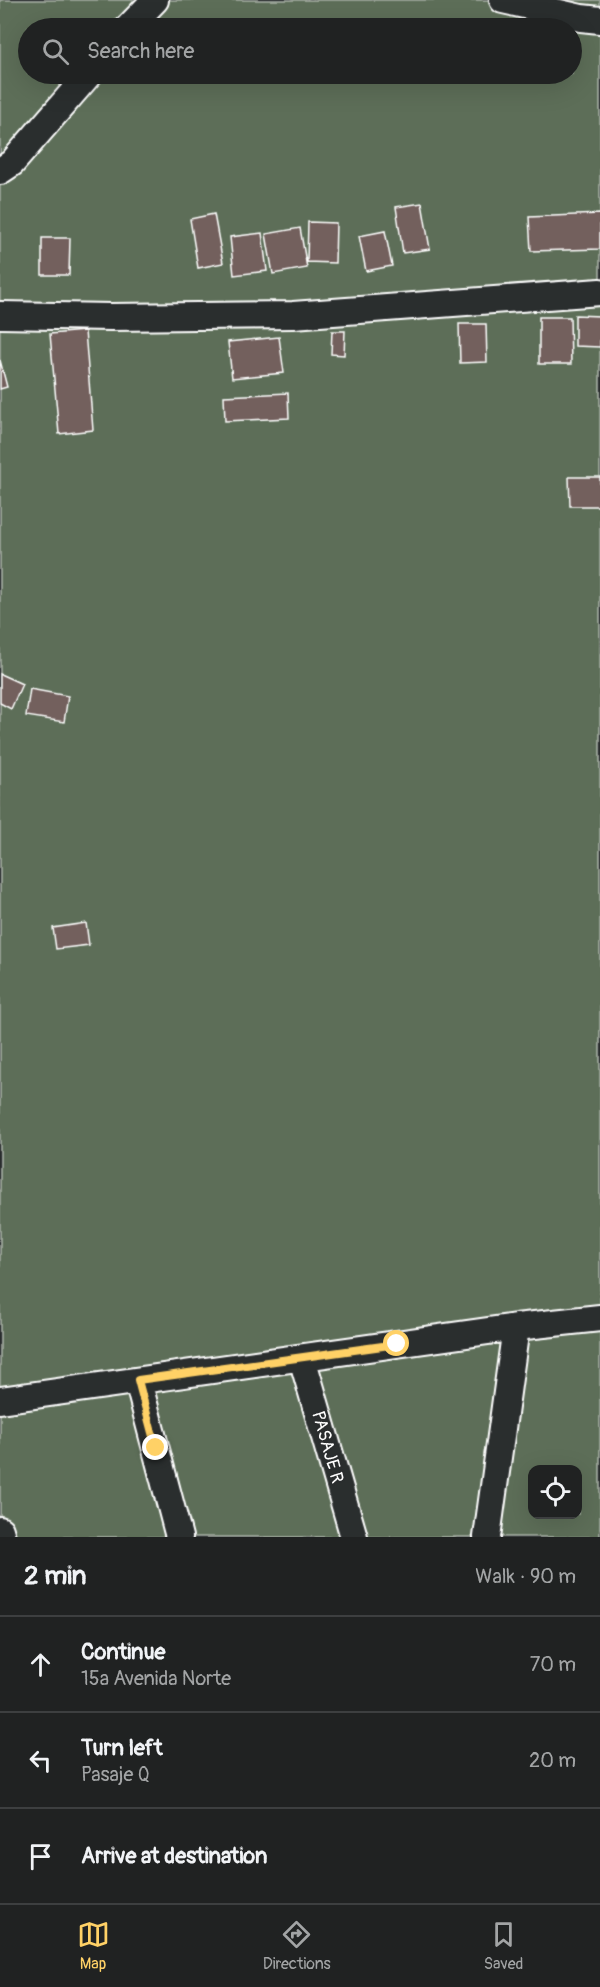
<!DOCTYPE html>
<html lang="en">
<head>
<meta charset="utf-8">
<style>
  :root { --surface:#202222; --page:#2d2f2f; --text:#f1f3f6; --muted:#a2a4a5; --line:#3d3f40; --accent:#ffd166 }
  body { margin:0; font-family:Pangolin,sans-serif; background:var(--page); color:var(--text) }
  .controls { position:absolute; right:18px; bottom:18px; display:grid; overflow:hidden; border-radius:12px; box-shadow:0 6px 24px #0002 }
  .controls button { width:54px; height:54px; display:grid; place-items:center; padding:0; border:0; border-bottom:2px solid var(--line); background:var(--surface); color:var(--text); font:30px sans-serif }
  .stop { position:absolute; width:18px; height:18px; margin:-14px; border:4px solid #ffd166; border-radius:50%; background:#fff }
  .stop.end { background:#ffd166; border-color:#fff; box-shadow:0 2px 6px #0008 }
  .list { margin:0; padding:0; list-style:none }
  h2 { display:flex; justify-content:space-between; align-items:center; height:78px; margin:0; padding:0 24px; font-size:26px }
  h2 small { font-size:20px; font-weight:400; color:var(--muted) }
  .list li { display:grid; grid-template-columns:39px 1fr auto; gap:18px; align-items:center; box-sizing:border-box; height:96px; padding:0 24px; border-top:2px solid var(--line) }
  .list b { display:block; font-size:22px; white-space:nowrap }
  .list p { margin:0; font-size:20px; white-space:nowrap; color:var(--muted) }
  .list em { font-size:20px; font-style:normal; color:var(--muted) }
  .icon { flex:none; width:33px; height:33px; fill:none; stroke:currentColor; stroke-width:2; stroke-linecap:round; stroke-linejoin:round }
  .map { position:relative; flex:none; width:600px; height:1537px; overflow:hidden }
  .search { position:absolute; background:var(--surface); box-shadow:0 6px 24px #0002; left:18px; right:18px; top:18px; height:66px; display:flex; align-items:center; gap:15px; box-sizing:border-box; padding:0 21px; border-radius:33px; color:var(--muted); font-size:22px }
  .sheet { height:366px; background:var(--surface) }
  nav { display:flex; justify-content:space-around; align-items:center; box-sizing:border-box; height:84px; border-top:2px solid var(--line); background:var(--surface); font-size:16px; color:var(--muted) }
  nav a { display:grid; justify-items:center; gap:3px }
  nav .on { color:var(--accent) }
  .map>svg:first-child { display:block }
</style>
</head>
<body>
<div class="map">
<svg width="600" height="1537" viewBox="0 0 600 1537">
  <rect width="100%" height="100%" fill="#2a2d2e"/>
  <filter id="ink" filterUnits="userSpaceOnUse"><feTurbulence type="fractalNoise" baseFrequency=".0167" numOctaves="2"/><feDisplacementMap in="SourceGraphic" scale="12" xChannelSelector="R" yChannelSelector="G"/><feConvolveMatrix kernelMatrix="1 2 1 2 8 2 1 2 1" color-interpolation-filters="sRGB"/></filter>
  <g filter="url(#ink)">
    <path fill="#5d6e58" stroke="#aeb6ac" stroke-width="1.5" fill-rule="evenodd" d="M0,0H600V1537H0ZM28,28H572V74H28ZM532,1470H578V1514H532Z"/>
    <path fill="#73615d" stroke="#fff" stroke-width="1.5" d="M422,203L430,249L403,253L396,207Z
      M214,214L223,263L198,268L190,219Z
      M600,214V249L531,251L529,217Z
      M308,222L336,223L335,263L307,262Z
      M300,228L307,268L273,274L266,234Z
      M385,231L392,266L366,271L359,236Z
      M262,233L267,271L234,275L230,237Z
      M42,238H70L69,275H42Z
      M575,315L600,316V347L575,346Z
      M539,317H570L571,364H539Z
      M459,324H486L487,362L460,363Z
      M85,331L93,430L59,434L50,334Z
      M332,331H345L344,355L331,354Z
      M279,337L284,373L232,378L228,342Z
      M0,360L7,387L0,389Z
      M288,393L289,418L225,421L224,396Z
      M569,477H600V506H570Z
      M0,674L22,684L11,709L0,703Z
      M30,689L68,696L64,722L26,716Z
      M86,923L89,945L56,949L53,928Z"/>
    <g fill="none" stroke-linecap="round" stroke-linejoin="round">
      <defs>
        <path id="street" d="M503,0L581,18L600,20
          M128,28L155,0
          M0,171L12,163L89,74
          M0,315L111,317L293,315L600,292
          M302,1358L354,1537
          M138,1381L179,1537
          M0,1400L516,1327L600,1318
          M0,1530L2,1537
          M487,1537L516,1327"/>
      </defs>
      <use href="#street" stroke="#fff" stroke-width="30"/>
      <use href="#street" stroke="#2a2d2e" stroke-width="26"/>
    </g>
  </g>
  <g fill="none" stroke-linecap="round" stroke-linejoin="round" filter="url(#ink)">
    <path stroke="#ffd166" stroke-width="8" d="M156,1448L138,1380L397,1344"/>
  </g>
  <g text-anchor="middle" stroke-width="4.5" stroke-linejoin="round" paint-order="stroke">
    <g font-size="18" fill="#fff" stroke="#2a2d2e">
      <text transform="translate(328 1447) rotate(74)" y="6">PASAJE R</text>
    </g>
  </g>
</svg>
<div class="controls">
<button><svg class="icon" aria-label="locate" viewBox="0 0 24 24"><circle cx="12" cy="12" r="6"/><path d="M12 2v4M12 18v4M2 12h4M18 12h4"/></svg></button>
</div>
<div class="stop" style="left:397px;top:1344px"></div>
<div class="stop end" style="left:156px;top:1448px"></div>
<div class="search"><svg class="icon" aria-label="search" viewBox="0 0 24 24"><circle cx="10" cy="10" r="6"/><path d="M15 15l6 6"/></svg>Search here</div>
</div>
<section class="sheet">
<h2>2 min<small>Walk · 90 m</small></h2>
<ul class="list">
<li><svg class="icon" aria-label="ahead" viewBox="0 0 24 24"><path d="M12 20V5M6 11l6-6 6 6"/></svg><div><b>Continue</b><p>15a Avenida Norte</p></div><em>70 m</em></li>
<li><svg class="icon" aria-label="left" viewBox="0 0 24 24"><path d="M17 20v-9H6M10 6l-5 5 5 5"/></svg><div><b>Turn left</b><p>Pasaje Q</p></div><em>20 m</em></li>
<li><svg class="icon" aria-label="arrive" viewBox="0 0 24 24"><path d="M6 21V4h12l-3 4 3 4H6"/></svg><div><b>Arrive at destination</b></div></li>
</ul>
</section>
<nav>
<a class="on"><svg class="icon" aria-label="map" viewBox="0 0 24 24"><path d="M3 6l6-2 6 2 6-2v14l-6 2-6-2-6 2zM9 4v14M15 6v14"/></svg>Map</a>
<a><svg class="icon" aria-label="directions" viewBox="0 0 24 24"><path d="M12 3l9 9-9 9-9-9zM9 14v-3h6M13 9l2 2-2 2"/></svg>Directions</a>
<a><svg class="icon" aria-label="saved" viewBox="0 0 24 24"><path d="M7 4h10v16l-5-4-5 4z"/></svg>Saved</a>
</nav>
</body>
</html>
